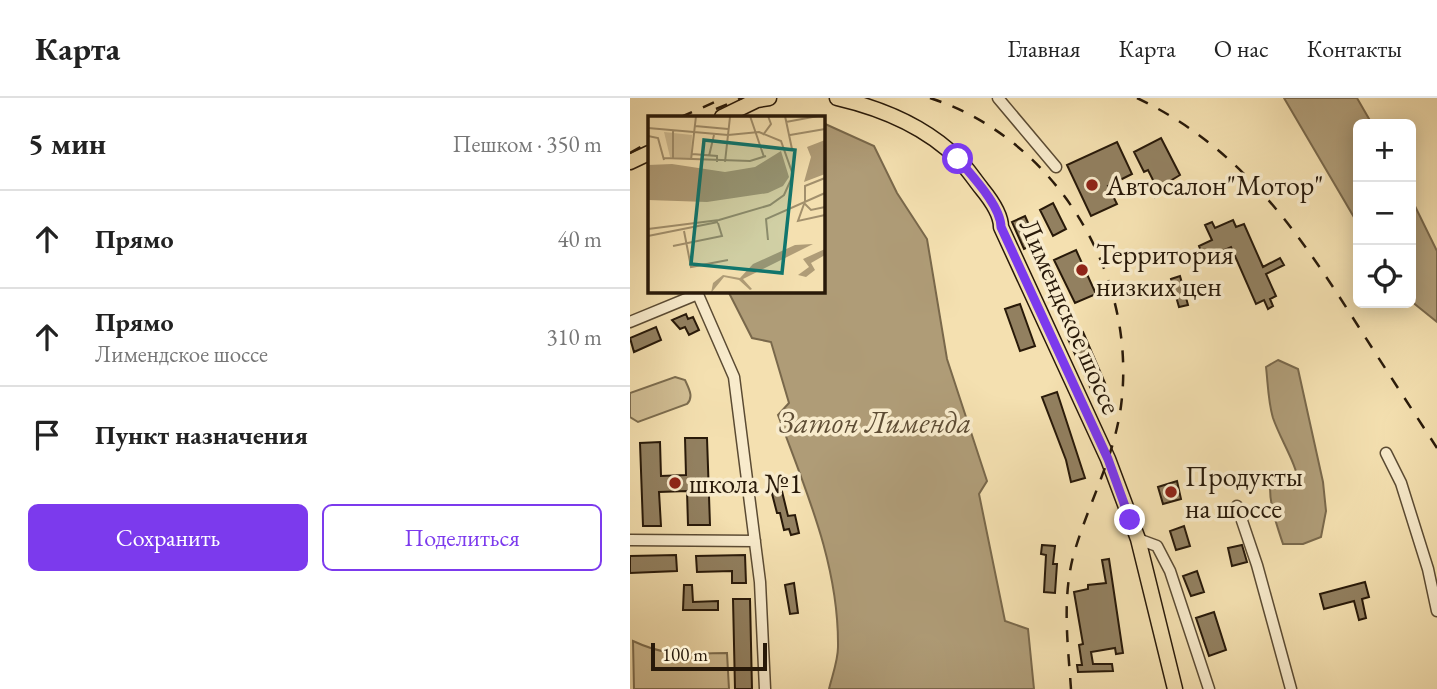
<!DOCTYPE html>
<html lang="ru">
<head>
<meta charset="utf-8">
<style>
  :root { --surface:#fff; --page:#f6f6f6; --text:#222; --muted:#767676; --line:#e0e0e0; --accent:#7c3aed }
  body { margin:0; font-family:"EB Garamond",serif; background:var(--page); color:var(--text) }
  .controls { position:absolute; right:21px; top:21px; display:grid; overflow:hidden; border-radius:10px; box-shadow:0 4px 18px #0003 }
  .controls button { width:63px; height:63px; display:grid; place-items:center; padding:0; border:0; border-bottom:2px solid var(--line); background:var(--surface); color:var(--text); font:35px sans-serif }
  .scale { position:absolute; left:21px; bottom:18px; width:116px; box-sizing:border-box; padding-left:7px; border:4px solid #281909; border-top:0; font-size:19px; line-height:24px; white-space:nowrap; color:#281909; -webkit-text-stroke:5px #f8ebcc; paint-order:stroke }
  .stop { position:absolute; width:21px; height:21px; margin:-16px; border:5px solid #7c3aed; border-radius:50%; background:#fff }
  .stop.end { background:#7c3aed; border-color:#fff; box-shadow:0 2px 7px #0008 }
  .list { margin:0; padding:0; list-style:none }
  h2 { display:flex; justify-content:space-between; align-items:center; height:91px; margin:0; padding:0 28px; font-size:30px }
  h2 small { font-size:23px; font-weight:400; color:var(--muted) }
  .list li { display:grid; grid-template-columns:46px 1fr auto; gap:21px; align-items:center; box-sizing:border-box; height:98px; padding:0 28px; border-top:2px solid var(--line) }
  .list b { display:block; font-size:26px; white-space:nowrap }
  .list p { margin:0; font-size:23px; white-space:nowrap; color:var(--muted) }
  .list em { font-size:23px; font-style:normal; color:var(--muted) }
  .actions { display:flex; gap:14px; padding:21px 28px }
  .actions a { flex:1; padding:16px 0; border:2px solid var(--accent); border-radius:10px; text-align:center; font-size:24px; color:var(--accent) }
  .actions .main { background:var(--accent); color:#fff }
  .icon { flex:none; width:38px; height:38px; fill:none; stroke:currentColor; stroke-width:2; stroke-linecap:round; stroke-linejoin:round }
  .map { position:relative; flex:none; width:807px; height:591px; overflow:hidden }
  header { display:flex; align-items:center; gap:42px; box-sizing:border-box; height:98px; padding:0 35px; background:var(--surface); border-bottom:2px solid var(--line) }
  header strong { font-size:33px }
  nav { display:flex; gap:38px; margin-inline-start:auto; font-size:24px }
  main { display:flex }
  aside { flex:1; background:var(--surface) }
  .map>svg:first-child { display:block }
</style>
</head>
<body>
<header>
<strong>Карта</strong>
<nav><a>Главная</a><a>Карта</a><a>О нас</a><a>Контакты</a></nav>
</header>
<main>
<aside>
<h2>5 мин<small>Пешком · 350 m</small></h2>
<ul class="list">
<li><svg class="icon" aria-label="ahead" viewBox="0 0 24 24"><path d="M12 20V5M6 11l6-6 6 6"/></svg><div><b>Прямо</b></div><em>40 m</em></li>
<li><svg class="icon" aria-label="ahead" viewBox="0 0 24 24"><path d="M12 20V5M6 11l6-6 6 6"/></svg><div><b>Прямо</b><p>Лимендское шоссе</p></div><em>310 m</em></li>
<li><svg class="icon" aria-label="arrive" viewBox="0 0 24 24"><path d="M6 21V4h12l-3 4 3 4H6"/></svg><div><b>Пункт назначения</b></div></li>
</ul>
<div class="actions"><a class="main">Сохранить</a><a>Поделиться</a></div>
</aside>
<div class="map">
<svg width="807" height="591" viewBox="0 0 807 591">
  <rect width="100%" height="100%" fill="#f4e0b0"/>
  <filter id="stains"><feTurbulence type="fractalNoise" baseFrequency=".00286" numOctaves="4"/><feColorMatrix values="0 0 0 0 .2 0 0 0 0 .09 0 0 0 0 .02 0 0 0 .5 -.17"/></filter>
  <radialGradient id="worn" r=".72"><stop offset=".6" stop-color="#630" stop-opacity="0"/><stop offset="1" stop-color="#630" stop-opacity=".3"/></radialGradient>
  <path fill="#d1be94" stroke="#7c6c4e" stroke-width="2" d="M45,279L55,282C59,291 64,299 57,306L8,324L0,319V295Z
    M3,543C39,560 59,555 97,555L99,591H4Z"/>
  <path fill="#af9c77" stroke="#79684b" stroke-width="2" d="M654,0H727L742,26H728V126Z
    M193,25L244,48L267,95L297,141L317,261L357,383L349,396L375,523L398,531L404,591H199C202,578 208,563 208,549C209,467 176,393 148,317L159,305L141,244L122,240L98,193L192,192Z
    M781,100L807,153V224L781,203Z
    M648,262L668,271L693,384L696,413L691,439L673,446H653C645,422 637,401 641,375L648,377L664,391L670,389C666,364 651,343 643,320C638,303 638,286 636,269Z"/>
  <path fill="#928060" stroke="#281909" stroke-width="2" d="M531,40L550,77L532,88L534,94L525,99L521,91L526,88L518,72L514,74L504,54Z
    M487,44L502,76L478,88L487,106L461,118L437,67Z
    M423,105L436,131L423,138L410,112Z
    M395,118L407,145L394,151L382,124Z
    M603,122L606,129L614,126L633,169L650,160L654,167L636,176L646,198L640,201L643,208L638,211L634,202L626,206L601,149L574,161L569,148L582,142L575,127L582,124L585,130Z
    M446,152L466,196L445,205L424,162Z
    M550,178L558,207L549,209L541,181Z
    M390,206L405,248L390,253L375,211Z
    M56,216L58,221L63,219L69,232L59,237L55,229L50,231L42,222Z
    M26,229L31,242L4,254L0,240Z
    M453,234L475,285L461,291L438,241Z
    M427,294L455,380L441,384L436,362L412,299Z
    M55,340H77L80,427H58L57,393L29,394L31,428H13L10,345L30,344L31,378L56,377Z
    M149,381L158,418L165,417L169,435L161,437L159,431L154,432L150,415H147L139,384Z
    M547,383L551,401L533,406L528,389Z
    M554,428L560,448L546,452L540,433Z
    M412,447L425,448L423,466H427L425,495L414,494L416,457L411,456Z
    M612,447L617,464L602,468L598,450Z
    M46,457L47,473L0,475V458Z
    M115,457L116,485H102V473L67,474L66,458Z
    M479,461L493,555L486,556L485,550L461,554L463,566H482L483,573L448,574L447,567H452L449,547L453,546L444,494L458,491V487L476,485L472,462Z
    M567,473L574,494L561,498L553,478Z
    M735,484L739,499L732,501L736,520L729,522L724,503L694,511L690,496Z
    M164,485L168,515L160,516L155,487Z
    M54,487H62L63,504L88,503V512H53Z
    M103,501H120L122,591H105Z
    M584,514L596,552L579,558L566,520Z"/>
  <g fill="none" stroke-linecap="round" stroke-linejoin="round">
    <defs>
      <path id="minor" d="M368,0L426,69
        M66,192L104,279L130,484L135,591
        M0,224L68,196
        M756,355L771,385L798,471L807,513
        M607,408L627,467L661,591
        M508,441L527,448L540,473L579,591
        M0,442L125,443"/>
      <path id="major" d="M207,0C250,10 296,29 328,61C337,70 344,81 352,91C361,102 371,116 371,129L478,361L508,441L545,591
        M92,19L127,2L139,0
        M0,64L19,55"/>
    </defs>
    <use href="#minor" stroke="#5b4b33" stroke-width="13"/>
    <use href="#major" stroke="#281909" stroke-width="17"/>
    <use href="#minor" stroke="#f8ebcc" stroke-width="10"/>
    <use href="#major" stroke="#f4e0b0" stroke-width="14"/>
    <path stroke="#281909" stroke-width="2.5" stroke-dasharray="12 12" stroke-linecap="butt" d="M300,0C427,41 508,178 491,308C484,361 457,408 443,459C432,503 438,547 441,591
      M507,0C608,48 665,129 723,220C751,264 779,307 807,350
      M86,11L112,0
      M51,19L94,0
      M0,55L19,44"/>
  </g>
  <g fill="none" stroke-linecap="round" stroke-linejoin="round">
    <path stroke="#7c3aed" stroke-width="9" d="M328,61C342,78 371,108 371,129L478,361L500,422"/>
  </g>
  <g fill="#8f2418" stroke="#f8ebcc" stroke-width="2.5">
    <circle cx="462" cy="87" r="7"/>
    <circle cx="452" cy="172" r="7"/>
    <circle cx="45" cy="385" r="7"/>
    <circle cx="541" cy="394" r="7"/>
  </g>
  <g text-anchor="middle" stroke-width="7" stroke-linejoin="round" paint-order="stroke">
    <g font-size="28" fill="#281909" stroke="#f8ebcc" text-anchor="start">
      <text x="476" y="97">Автосалон"Мотор"</text>
      <text x="466" y="166">Территория<tspan x="466" dy="32">низких цен</tspan></text>
      <text x="555" y="388">Продукты<tspan x="555" dy="32">на шоссе</tspan></text>
      <text x="59" y="395">школа №1</text>
    </g>
    <g font-size="28" fill="#281909" stroke="#f8ebcc">
      <text transform="translate(441 218) rotate(66)" y="10">Лимендское шоссе</text>
    </g>
    <g font-size="30" font-style="italic" fill="#5e4d35" stroke="#f8ebcc">
      <text x="245" y="335">Затон Лименда</text>
    </g>
  </g>
  <g transform="translate(18 18)">
    <rect width="177" height="177" fill="#f4e0b0"/>
    <path d="M16,16L44,19L43,43L22,41Z" fill="#d1be94"/>
    <path d="M177,24V58L156,66L163,41L159,31ZM133,35L141,61L135,70L120,77L59,86L0,84V49L24,48L77,56L107,51ZM165,128L95,163L104,173L102,174L91,164L76,161L63,177L65,167L75,159L92,162L105,148L147,129ZM177,133V139L163,147L167,154L158,161L150,159L161,151L155,143Z" fill="#af9c77"/>
    <path fill="none" stroke="#a2906d" stroke-width="2" d="M43,0H104M102,0L116,41M137,0L144,33M138,6L170,0M47,10L80,13M0,12L80,19L111,16L133,25L145,59L136,79L122,89L71,104L0,113M115,19L123,8L120,0M142,19L177,13M0,20L10,22L16,44M44,38L69,40V46M61,40L66,19M16,42L102,45L118,40M25,42V15M43,44L48,0M77,46L82,1M157,85V70L177,62M156,87L163,94L177,91M156,88L150,105L177,99M36,115L43,151L80,144M0,120L70,106M120,124L118,103L177,77M25,130L74,120L70,107"/>
    <path fill="#0f766e" fill-opacity="0.15" stroke="#0f766e" stroke-width="3.5" d="M56,24L147,34L134,157L43,148Z"/>
    <rect width="177" height="177" fill="none" stroke="#281909" stroke-width="3.5"/>
  </g>
  <rect width="100%" height="100%" filter="url(#stains)"/>
  <rect width="100%" height="100%" fill="url(#worn)"/>
</svg>
<div class="controls">
<button>+</button>
<button>−</button>
<button><svg class="icon" aria-label="locate" viewBox="0 0 24 24"><circle cx="12" cy="12" r="6"/><path d="M12 2v4M12 18v4M2 12h4M18 12h4"/></svg></button>
</div>
<div class="scale">100 m</div>
<div class="stop" style="left:328px;top:61px"></div>
<div class="stop end" style="left:500px;top:422px"></div>
</div>
</main>
</body>
</html>
